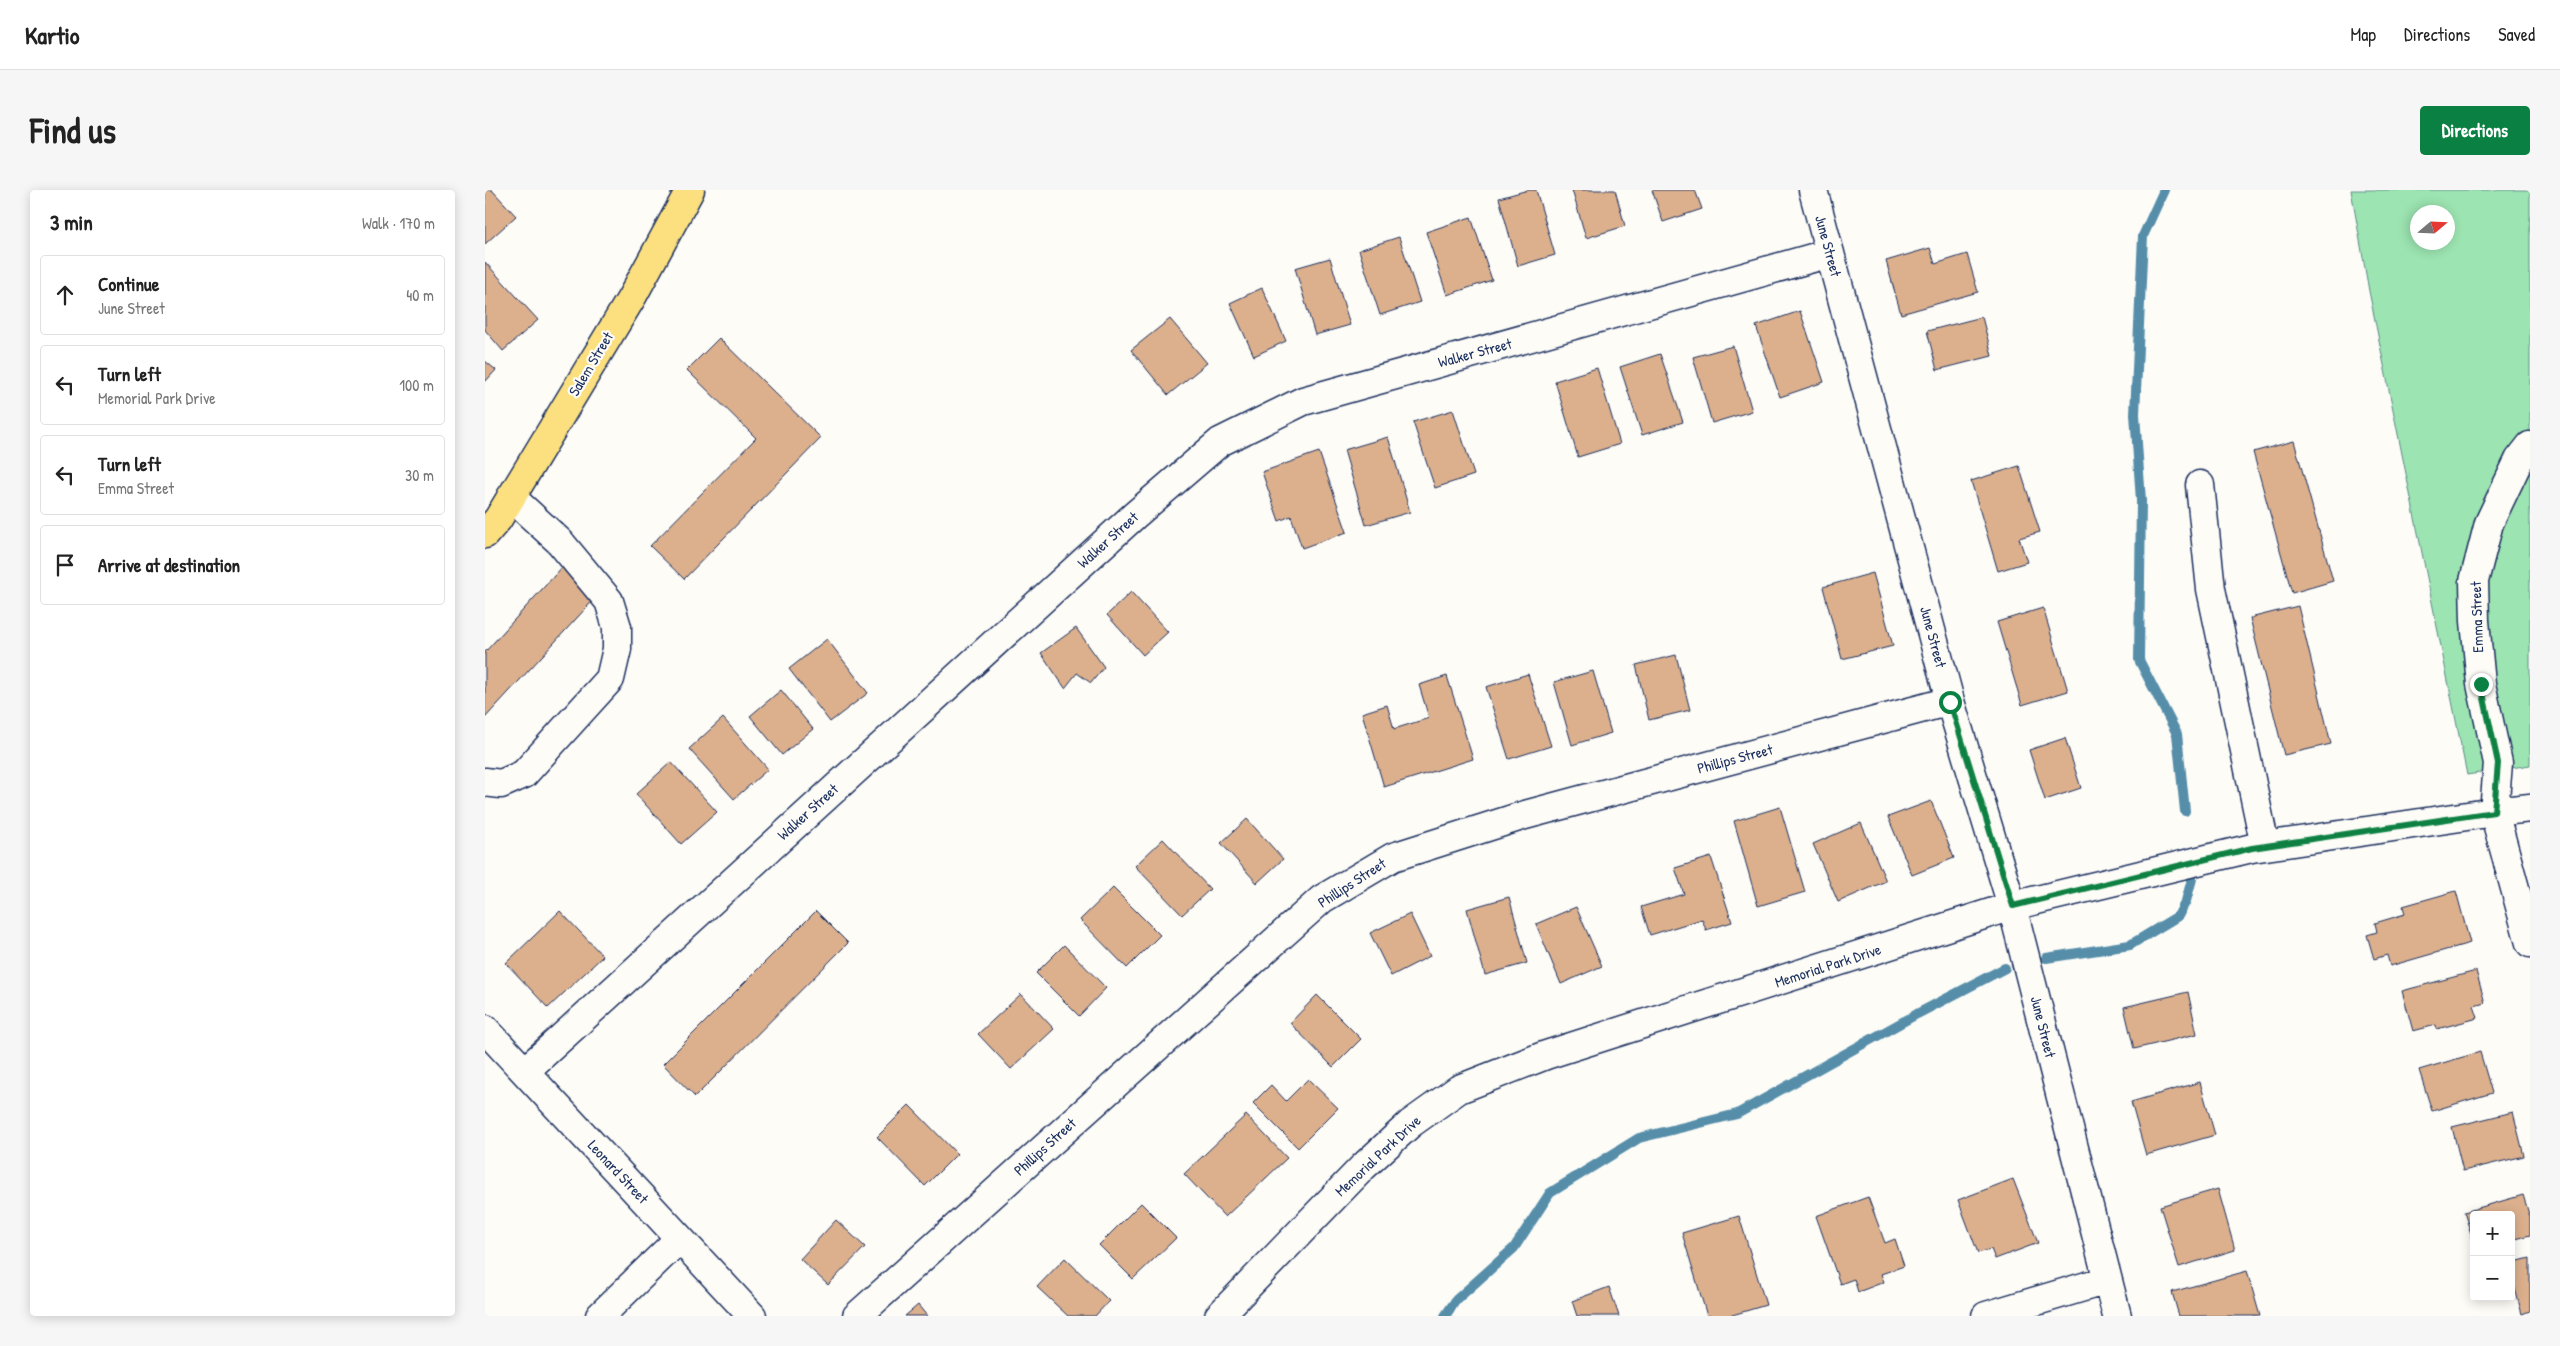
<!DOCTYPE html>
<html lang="en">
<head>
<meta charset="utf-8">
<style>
  :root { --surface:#fff; --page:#f6f6f6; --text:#222; --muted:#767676; --line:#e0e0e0; --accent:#0b8043 }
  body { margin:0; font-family:"Patrick Hand",sans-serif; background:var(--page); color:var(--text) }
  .controls { position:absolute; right:15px; bottom:15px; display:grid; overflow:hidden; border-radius:5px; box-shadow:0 2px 12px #0003 }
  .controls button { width:45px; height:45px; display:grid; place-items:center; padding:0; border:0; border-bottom:1px solid var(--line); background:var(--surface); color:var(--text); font:25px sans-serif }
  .compass { position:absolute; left:1925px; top:15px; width:45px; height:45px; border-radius:50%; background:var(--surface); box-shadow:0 2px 12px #0003; rotate:71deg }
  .stop { position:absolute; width:15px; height:15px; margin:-11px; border:4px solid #0b8043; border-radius:50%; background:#fff }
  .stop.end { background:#0b8043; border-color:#fff; box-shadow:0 1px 5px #0008 }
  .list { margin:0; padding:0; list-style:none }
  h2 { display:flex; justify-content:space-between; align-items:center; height:65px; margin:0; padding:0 20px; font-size:21px }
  h2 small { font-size:16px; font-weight:400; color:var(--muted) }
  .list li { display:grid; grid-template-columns:32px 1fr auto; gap:15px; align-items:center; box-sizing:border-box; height:80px; margin:0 10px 10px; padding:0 10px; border:1px solid var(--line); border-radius:5px }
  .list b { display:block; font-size:19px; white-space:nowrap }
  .list p { margin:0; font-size:16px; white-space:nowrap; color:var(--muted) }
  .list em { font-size:16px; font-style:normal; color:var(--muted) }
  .icon { flex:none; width:28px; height:28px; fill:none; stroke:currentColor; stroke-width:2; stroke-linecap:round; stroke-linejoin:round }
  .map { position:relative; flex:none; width:2045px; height:1126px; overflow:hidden; border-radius:5px }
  header { display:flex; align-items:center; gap:30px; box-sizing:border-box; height:70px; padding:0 25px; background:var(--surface); border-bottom:1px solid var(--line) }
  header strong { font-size:24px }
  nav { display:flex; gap:28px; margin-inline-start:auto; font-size:18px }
  .intro { display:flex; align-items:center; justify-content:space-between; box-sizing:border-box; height:120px; padding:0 30px }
  h1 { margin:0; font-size:35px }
  .button { padding:12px 22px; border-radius:5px; background:var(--accent); color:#fff; font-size:18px; font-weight:700 }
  main { display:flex; gap:30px; padding:0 30px }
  aside { flex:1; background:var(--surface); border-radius:5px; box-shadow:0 2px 12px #0003 }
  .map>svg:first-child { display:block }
</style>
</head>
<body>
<header>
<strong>Kartio</strong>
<nav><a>Map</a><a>Directions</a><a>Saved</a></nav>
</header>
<div class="intro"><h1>Find us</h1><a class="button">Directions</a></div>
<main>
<aside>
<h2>3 min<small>Walk · 170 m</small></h2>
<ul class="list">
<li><svg class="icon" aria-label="ahead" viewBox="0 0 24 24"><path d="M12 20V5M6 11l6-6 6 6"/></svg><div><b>Continue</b><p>June Street</p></div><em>40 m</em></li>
<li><svg class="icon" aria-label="left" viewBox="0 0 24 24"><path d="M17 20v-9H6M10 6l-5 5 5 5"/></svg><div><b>Turn left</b><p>Memorial Park Drive</p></div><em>100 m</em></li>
<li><svg class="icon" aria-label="left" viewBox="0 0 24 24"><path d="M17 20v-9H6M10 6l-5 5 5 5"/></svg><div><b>Turn left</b><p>Emma Street</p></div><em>30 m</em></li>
<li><svg class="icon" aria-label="arrive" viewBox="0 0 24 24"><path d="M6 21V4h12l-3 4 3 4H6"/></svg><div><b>Arrive at destination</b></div></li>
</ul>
</aside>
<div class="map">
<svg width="2045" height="1126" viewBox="0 0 2045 1126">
  <rect width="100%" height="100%" fill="#fdfcf7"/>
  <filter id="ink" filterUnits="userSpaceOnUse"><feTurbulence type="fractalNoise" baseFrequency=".02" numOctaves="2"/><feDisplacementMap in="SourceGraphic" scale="10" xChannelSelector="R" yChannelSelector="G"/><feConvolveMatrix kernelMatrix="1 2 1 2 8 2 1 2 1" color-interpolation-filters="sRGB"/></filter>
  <g filter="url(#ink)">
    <path fill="#9ce4b1" stroke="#5c8a88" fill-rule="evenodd" d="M1866,0H2045V575L1982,585L1884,101ZM1932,22H1962V52H1932Z"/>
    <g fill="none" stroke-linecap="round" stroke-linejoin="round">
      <path stroke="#568eaa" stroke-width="10" d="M1679,0L1658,46L1650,224L1656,311L1654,470L1692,544L1700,621
        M1561,768L1645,755L1693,726L1701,711L1707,689
        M960,1126L971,1110L1029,1058L1065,1003L1154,948L1252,924L1432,824L1520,778"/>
    </g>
    <path fill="#dcb08d" stroke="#1b2f5e" d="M0,0H7L31,26L0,54Z
      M1043,0H1051L1070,65L1033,76L1014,8Z
      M1087,0H1130L1140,36L1101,48Z
      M1167,0H1210L1217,19L1178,32Z
      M986,27L1007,90L962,105L941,42Z
      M914,47L935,112L895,125L874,60Z
      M1445,58L1450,74L1482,64L1493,102L1416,124L1401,71Z
      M845,68L865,135L830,145L810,78Z
      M0,72L53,130L18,161L0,140Z
      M777,98L801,151L769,166L745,113Z
      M1315,121L1339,192L1295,207L1271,136Z
      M1497,127L1507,166L1452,180L1442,141Z
      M685,129L722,173L683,205L646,160Z
      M234,148L336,248L199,389L165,356L271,248L202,180Z
      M1248,156L1267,221L1227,233L1208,167Z
      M1175,164L1198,232L1157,245L1135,177Z
      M0,171L11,180L0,192Z
      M1112,178L1135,254L1093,267L1070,191Z
      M968,220L989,285L950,298L928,232Z
      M903,247L925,322L881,335L859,260Z
      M1809,251L1848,391L1807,403L1768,262Z
      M834,262L862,342L817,358L806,326L794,331L777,282Z
      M1534,276L1555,342L1534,348L1542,372L1513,381L1486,291Z
      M79,375L113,405L0,528V462Z
      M1388,383L1408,456L1357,469L1338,397Z
      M646,402L683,442L658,465L622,425Z
      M1813,416L1846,554L1799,565L1765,428Z
      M1558,418L1583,501L1537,515L1512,432Z
      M591,438L619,477L606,493L592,483L580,498L556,463Z
      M342,449L383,503L345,532L304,479Z
      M1191,465L1205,520L1164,530L1151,475Z
      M1108,481L1126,543L1087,555L1069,492Z
      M1043,484L1066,556L1024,569L1001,497Z
      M962,486L988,569L899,597L877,523L902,515L909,539L944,528L934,495Z
      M296,500L328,539L297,565L265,526Z
      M238,528L283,579L249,609L204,559Z
      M1580,548L1596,598L1560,610L1544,560Z
      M186,572L232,622L196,654L151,604Z
      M1446,611L1469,668L1427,685L1403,627Z
      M1295,617L1320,702L1273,716L1249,631Z
      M762,629L798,669L772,693L736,653Z
      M1376,633L1401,691L1353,712L1328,654Z
      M678,649L725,699L697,725L650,676Z
      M1226,667L1247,732L1221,740L1217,729L1165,745L1156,717L1199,704L1190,678Z
      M628,698L675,745L642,778L595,730Z
      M1971,701L1985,753L1905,776L1902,765L1889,769L1882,745L1892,742L1890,733L1920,724L1918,716Z
      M1024,707L1042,773L1000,785L982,719Z
      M1091,717L1117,776L1076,794L1051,734Z
      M75,721L118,766L63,818L21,773Z
      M331,721L363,753L210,907L178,874Z
      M925,724L945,766L906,786L885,743Z
      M579,755L621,798L594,826L551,783Z
      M1991,781L2000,813L1989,816L1993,828L1952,839L1951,835L1928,841L1917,801Z
      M1703,802L1712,844L1649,859L1639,817Z
      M536,804L569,839L526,879L493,844Z
      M832,805L876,849L848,877L805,833Z
      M1995,862L2007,903L1947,921L1934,880Z
      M823,889L853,918L813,958L768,913L786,895L801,911Z
      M1715,892L1730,945L1661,965L1646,912Z
      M424,915L472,964L440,996L392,947Z
      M2028,922L2039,966L1978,981L1967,937Z
      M761,925L802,968L740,1027L699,984Z
      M1528,989L1553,1053L1510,1069L1506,1059L1493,1063L1473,1010Z
      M1733,999L1750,1060L1694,1077L1675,1016Z
      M2038,1005L2045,1027V1045L2026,1050V1025H1989V1053L1979,1022Z
      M1383,1007L1400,1053L1410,1049L1419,1076L1396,1084L1399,1092L1373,1102L1369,1089L1355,1094L1331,1026Z
      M656,1013L691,1048L648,1089L614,1055Z
      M1254,1026L1281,1115L1244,1126H1222L1197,1043Z
      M351,1030L380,1057L343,1095L315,1069Z
      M580,1068L624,1111L610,1126H583L552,1097Z
      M2045,1068V1121L2037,1124L2026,1084V1073Z
      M1762,1081L1775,1126H1694L1687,1102Z
      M1124,1097L1134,1126H1092L1087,1111Z
      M433,1115L442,1126H420Z"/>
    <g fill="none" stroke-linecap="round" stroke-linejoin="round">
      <defs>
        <path id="minor" d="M1328,0L1465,511L1527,716L1632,1126
          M2045,256L2034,270L2004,333L1989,391L1990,431L1996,494L2013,573L2009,622L2045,753
          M1715,295L1726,399L1780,656
          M0,592L16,594L39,584L125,489L132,459V437L124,411L75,352L26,307
          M0,839L267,1126
          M40,881L650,325L735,252L818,211L1345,63
          M115,1126L194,1049
          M372,1126L837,709L908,667L1040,625L1465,511
          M734,1126L878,977L925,934L974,899L1061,865L1527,716L1767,658L2009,622L2045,618
          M1501,1126L1622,1090"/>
        <path id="major" d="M0,344L13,329L147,107L205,0"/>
      </defs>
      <use href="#minor" stroke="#1b2f5e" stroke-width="31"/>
      <use href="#major" stroke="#1b2f5e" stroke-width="31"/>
      <use href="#minor" stroke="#fdfcf7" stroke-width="28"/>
      <use href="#major" stroke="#fce080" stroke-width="28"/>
    </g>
  </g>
  <g fill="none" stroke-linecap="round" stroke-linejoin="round" filter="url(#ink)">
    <path stroke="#0b8043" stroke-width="6" d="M1465,512L1528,716L1767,658L2009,622L2013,573L1996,494"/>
  </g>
  <g text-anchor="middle" stroke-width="4.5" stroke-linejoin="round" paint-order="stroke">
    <g font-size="15" fill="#1b2f5e" stroke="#fdfcf7">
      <text transform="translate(1343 56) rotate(75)" y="5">June Street</text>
      <text transform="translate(990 163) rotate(-15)" y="5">Walker Street</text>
      <text transform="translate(106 174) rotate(-59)" y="5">Salem Street</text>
      <text transform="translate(623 350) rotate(-42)" y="5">Walker Street</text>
      <text transform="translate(1992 427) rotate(-92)" y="5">Emma Street</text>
      <text transform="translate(1448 447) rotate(75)" y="5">June Street</text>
      <text transform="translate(1250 569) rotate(-15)" y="5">Phillips Street</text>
      <text transform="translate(323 622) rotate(-42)" y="5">Walker Street</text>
      <text transform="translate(867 693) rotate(-33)" y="5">Phillips Street</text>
      <text transform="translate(1343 776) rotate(-18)" y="5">Memorial Park Drive</text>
      <text transform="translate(1558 837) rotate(76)" y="5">June Street</text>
      <text transform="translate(560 957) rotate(-42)" y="5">Phillips Street</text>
      <text transform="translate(893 966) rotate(-43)" y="5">Memorial Park Drive</text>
      <text transform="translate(133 982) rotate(47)" y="5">Leonard Street</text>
    </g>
  </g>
</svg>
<div class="controls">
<button>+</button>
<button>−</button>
</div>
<svg class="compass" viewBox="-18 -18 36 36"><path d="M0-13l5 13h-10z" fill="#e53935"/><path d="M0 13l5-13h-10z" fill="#767676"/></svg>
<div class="stop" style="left:1465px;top:512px"></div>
<div class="stop end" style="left:1996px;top:494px"></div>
</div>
</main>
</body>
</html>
